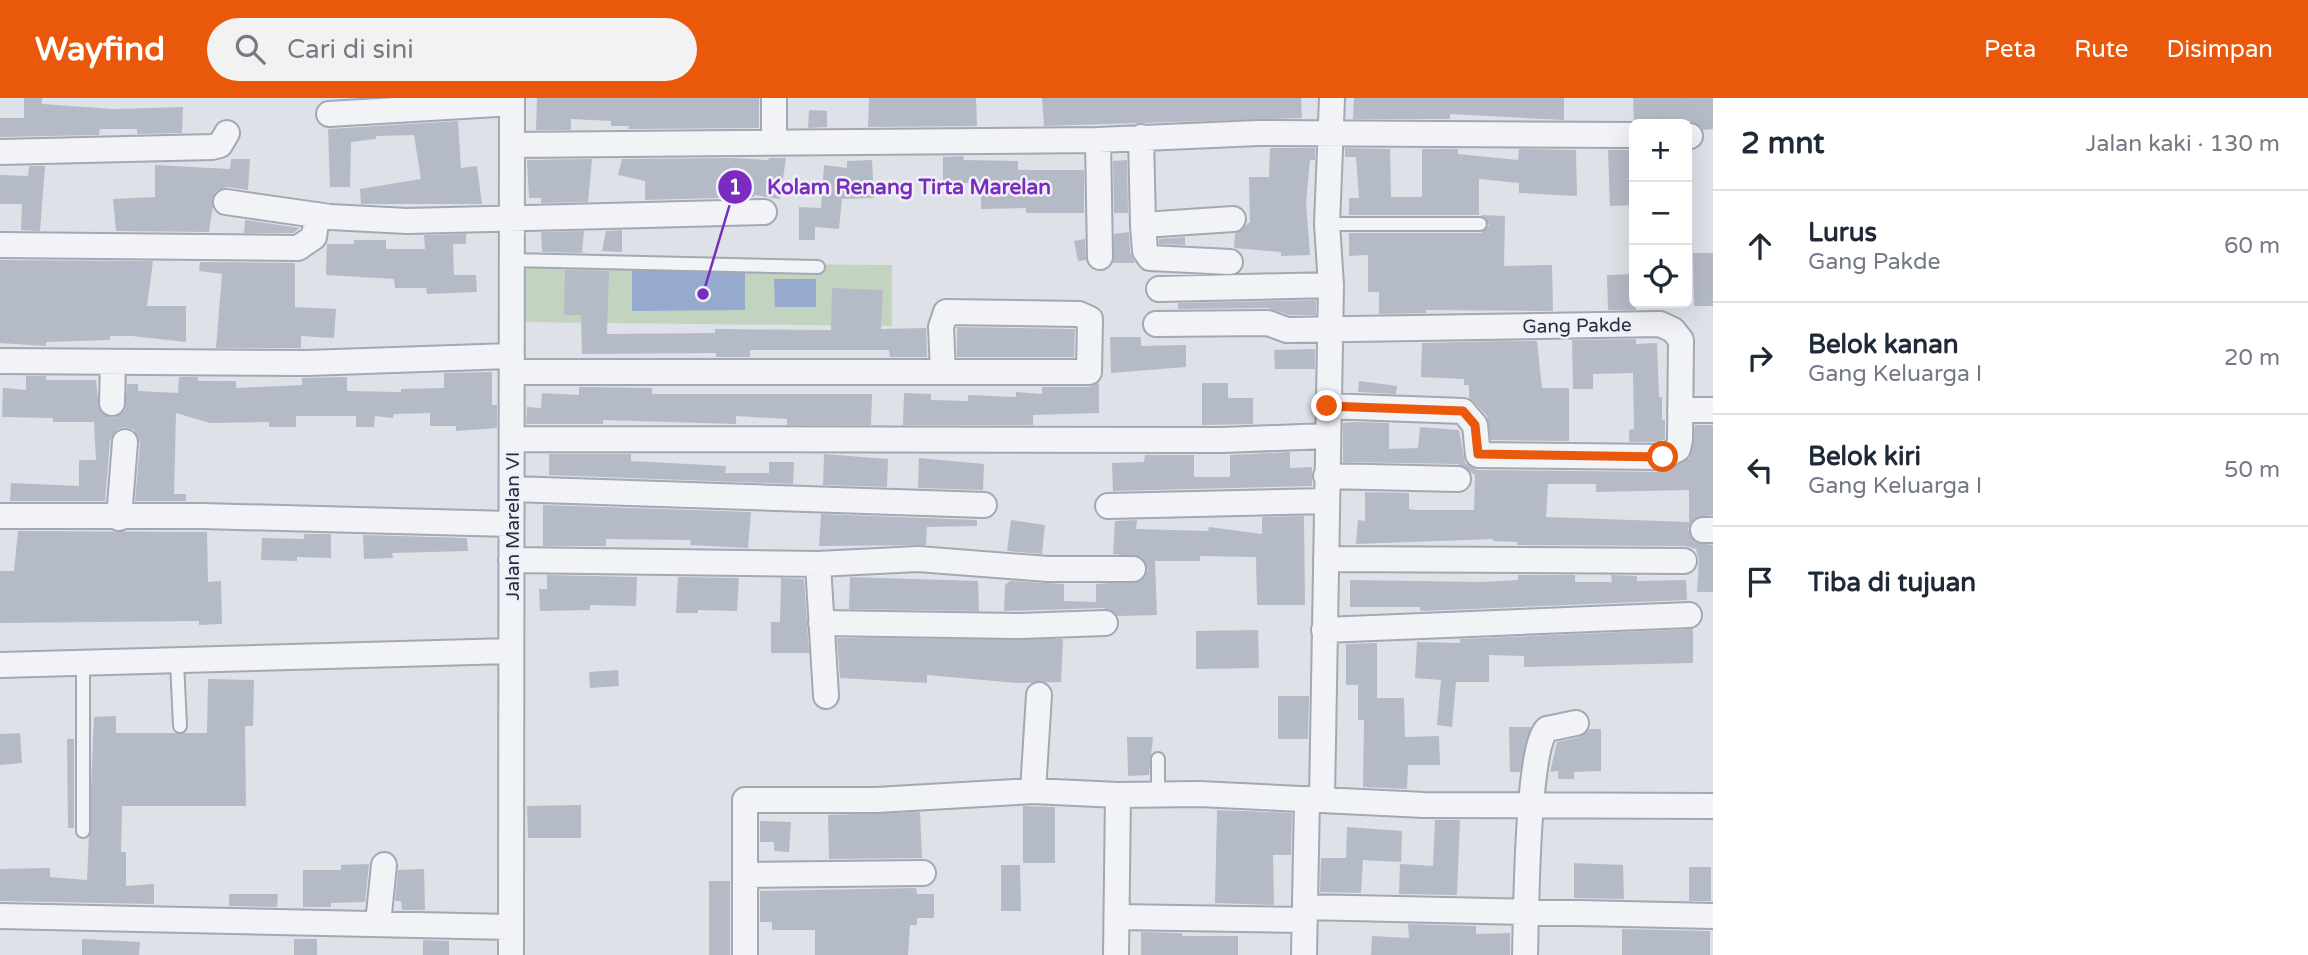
<!DOCTYPE html>
<html lang="id">
<head>
<meta charset="utf-8">
<style>
  :root { --surface:#fff; --page:#f2f2f3; --text:#1f2937; --muted:#747a83; --line:#e0e1e3; --accent:#ea580c }
  body { margin:0; font-family:"Varela Round",sans-serif; background:var(--page); color:var(--text) }
  .controls { position:absolute; right:21px; top:21px; display:grid; overflow:hidden; border-radius:10px; box-shadow:0 7px 28px #0002 }
  .controls button { width:63px; height:63px; display:grid; place-items:center; padding:0; border:0; border-bottom:2px solid var(--line); background:var(--surface); color:var(--text); font:35px sans-serif }
  .stop { position:absolute; width:21px; height:21px; margin:-16px; border:5px solid #ea580c; border-radius:50%; background:#fff }
  .stop.end { background:#ea580c; border-color:#fff; box-shadow:0 2px 7px #0008 }
  .list { margin:0; padding:0; list-style:none }
  h2 { display:flex; justify-content:space-between; align-items:center; height:91px; margin:0; padding:0 28px; font-size:30px }
  h2 small { font-size:23px; font-weight:400; color:var(--muted) }
  .list li { display:grid; grid-template-columns:46px 1fr auto; gap:21px; align-items:center; box-sizing:border-box; height:112px; padding:0 28px; border-top:2px solid var(--line) }
  .list b { display:block; font-size:26px; white-space:nowrap }
  .list p { margin:0; font-size:23px; white-space:nowrap; color:var(--muted) }
  .list em { font-size:23px; font-style:normal; color:var(--muted) }
  .icon { flex:none; width:38px; height:38px; fill:none; stroke:currentColor; stroke-width:2; stroke-linecap:round; stroke-linejoin:round }
  .map { position:relative; flex:none; width:1713px; height:857px; overflow:hidden }
  header { display:flex; align-items:center; gap:42px; box-sizing:border-box; height:98px; padding:0 35px; background:var(--accent); color:#fff }
  header strong { font-size:33px }
  nav { display:flex; gap:38px; margin-inline-start:auto; font-size:24px }
  .search { width:490px; height:63px; background:var(--page); display:flex; align-items:center; gap:18px; box-sizing:border-box; padding:0 24px; border-radius:38px; color:var(--muted); font-size:26px }
  main { display:flex }
  aside { flex:1; background:var(--surface) }
  .map>svg:first-child { display:block }
</style>
</head>
<body>
<header>
<strong>Wayfind</strong>
<div class="search"><svg class="icon" aria-label="search" viewBox="0 0 24 24"><circle cx="10" cy="10" r="6"/><path d="M15 15l6 6"/></svg>Cari di sini</div>
<nav><a>Peta</a><a>Rute</a><a>Disimpan</a></nav>
</header>
<main>
<div class="map">
<svg width="1713" height="857" viewBox="0 0 1713 857">
  <rect width="100%" height="100%" fill="#dfe1e9"/>
  <path fill="#c2d4bf" d="M513,164L892,167V228L514,224Z"/>
  <path fill="#96aacd" d="M745,172V212L632,213V173Z
    M774,181H816V209H775Z"/>
  <path fill="#b5bac7" fill-rule="evenodd" d="M24,0H42V6L114,11L183,9L182,35L137,36V31H100L99,37L0,39V20H24Z
    M537,0H759V30L628,31L629,28H611V23L571,21V32H536Z
    M869,0H976L977,28L868,29Z
    M1042,0H1301L1302,20L1044,28Z
    M1354,0H1564V22L1450,16V21H1353Z
    M1633,0H1713V31L1703,32L1690,23L1644,26L1634,22Z
    M809,12L827,13V29L808,30Z
    M458,23L461,70L477,68L482,106H361L360,91L421,81L414,37L376,38V41L351,44L350,89H330L328,31Z
    M1270,50H1315V62H1310L1306,105L1310,157L1281,158V154L1234,150L1235,136L1250,124L1249,79H1269Z
    M1345,50L1390,51L1391,99H1422V51H1458V56L1518,62L1519,51L1576,52L1577,98L1519,95V85L1479,81V117H1349V100H1359L1356,59H1345Z
    M1608,52H1634V107L1610,108Z
    M963,58L964,62L1018,63V72H1084V115H1026V110L981,111V85H943V59Z
    M733,60L768,62L769,60H786L780,101L754,97V99L645,102V83L618,77L622,61Z
    M231,61H250L248,92L227,89L215,94L209,134L116,133L113,101L155,99V67L230,71Z
    M592,61L588,104L541,105V100H529L527,62Z
    M872,62L874,100L842,101L839,131L815,129V142H799V109L821,110L824,67L847,70V63Z
    M1127,62L1128,115H1114L1113,63Z
    M29,68H45L40,133L21,132L22,106H0V77L28,78Z
    M1481,117L1505,118L1504,168L1552,167L1553,213L1426,212V215L1379,216V194H1368V157L1349,158V135H1481L1489,127Z
    M245,122L300,130L293,135H244Z
    M622,132V154L602,153L606,133Z
    M584,133L582,154L585,155L542,154L541,134Z
    M1129,134L1130,154L1135,165H1113L1114,136Z
    M466,136V146H453L454,177H476L477,194L427,196L426,190H395L394,181L326,177L327,146H354V142H386V151H425L424,137Z
    M1185,139V147L1159,146V141Z
    M1085,141L1086,162L1078,163L1074,143Z
    M1693,155H1713V208H1694Z
    M0,162L153,163L147,208H186V244L132,238H110V242L46,244V248L0,245Z
    M200,164L295,165V209L336,211L334,240L301,238V250H216L222,176L199,173Z
    M565,172L609,173L607,236L715,235V231L831,232L832,190L883,192L881,231L926,230L927,259H890L889,252H750V259H716V255L582,256L581,217H564Z
    M1634,176L1636,212H1608L1607,177Z
    M1316,202V217H1290L1268,210L1178,211V205Z
    M957,229L1075,231L1074,259H957Z
    M1110,239H1141V248L1186,247V269L1111,275Z
    M1636,241V246L1657,245L1659,299H1662V322H1665V341L1659,344H1629V332L1634,331L1633,275L1593,276V291H1573L1572,242Z
    M1503,243H1537L1542,290H1569V343L1491,342L1487,318L1469,299V287H1464V281L1421,279L1422,245Z
    M1315,251V271H1275L1274,252Z
    M492,274V307H497V330L456,333V328H430V315L394,316L393,320L375,318L374,329H356V318H296V329H269V324L210,325L176,315L174,396H186V403H135L140,344L134,332L125,329L118,331L110,342L105,403H10L11,385L79,388V362H96L94,324H53V320L2,319L3,290L26,292V278H46V282H96L99,311L112,320L125,312L127,286H138V293L178,295L179,279H198V283H236V290L302,287V280L347,279V293L401,294V291L444,290V275Z
    M1359,283L1397,288L1396,296L1358,294Z
    M1099,285V315L1033,317V327H903L904,295L931,296V302L968,303V297L1016,299V294L1042,296V289H1089Z
    M1202,285H1228V300H1253V326L1202,327Z
    M579,289L652,290V296H872L871,327H787V321L736,318V326L603,322V326H526L527,309L541,310L542,295L579,297Z
    M1355,324L1389,325V351L1418,350L1420,329L1459,332L1465,365L1477,372L1663,374L1690,360L1695,327H1713V417L1695,420L1688,431L1695,444L1713,447V494H1697L1699,462L1696,451L1685,448L1517,447V444L1493,443V441L1356,446L1358,422L1365,423V394L1409,395V411L1415,412H1474L1475,377L1458,366L1343,364V325ZM1548,386H1596V394L1689,392V424L1546,419Z
    M1290,354V370L1312,369V388L1113,393L1112,365L1144,364L1145,357H1194V379H1230V357Z
    M549,356H631V363L726,368L725,375H769V364H794L793,386L549,377Z
    M824,356L888,361L887,389L823,387Z
    M919,360L984,366L983,392L918,390Z
    M543,407L751,414L748,450L690,447L691,442L606,441V448H543Z
    M821,416L977,422V428L927,429L926,447L819,448Z
    M1304,418L1305,507H1257L1256,459L1200,458V463H1155L1157,517L1118,518L1104,510L1004,513L1005,487L1010,483L1064,486V503L1096,504V486L1141,483L1148,472L1141,459L1113,456L1115,423L1137,422L1136,431L1208,433L1209,429L1262,436V419Z
    M1011,422L1045,427L1042,456L1007,453Z
    M18,433L207,434L208,484L221,483L222,526L199,527V523L0,525V473H14Z
    M304,436H331V460L297,459V463L261,462L262,440L304,441Z
    M363,437L467,440L468,453L392,455L393,460L364,461Z
    M547,477L637,479L636,508L590,507V512L540,513L539,491H547Z
    M1518,477H1575V484H1612L1611,477L1637,478V483L1686,482L1687,502L1420,513V509H1350V482L1481,484L1518,482Z
    M678,479L739,480L737,513L698,512V515H676Z
    M850,479L978,483L979,513L849,511Z
    M781,480L804,481L809,555H771V524H780Z
    M1693,531V565L1524,569V558L1489,557V584H1456L1452,629L1437,627L1441,582L1415,580L1417,544L1460,545V541Z
    M1258,532L1259,570L1196,571V533Z
    M837,540L1063,541L1061,584L1017,585L927,577V585L840,580Z
    M1377,545V600H1404L1405,639L1439,638L1440,667H1408L1407,691L1363,689L1364,622H1358V587H1346V546Z
    M618,572L619,588L590,590L589,574Z
    M208,581L254,582L253,628H245L246,708H122L121,754H126V788L154,786V806L0,803V771L50,770V779L87,782L94,619L116,618V635H207Z
    M1278,598H1309L1308,641H1278Z
    M1509,629H1531L1520,674H1510Z
    M1589,631H1601V673L1574,674V681H1558V673L1550,674L1557,644L1580,639Z
    M20,635L22,665L0,667V636Z
    M1127,639H1153L1149,677L1128,678Z
    M67,641H74V730H68Z
    M581,707V740H528L527,708Z
    M1023,708L1055,709V765H1023Z
    M1217,712L1292,715L1291,757H1273L1274,807L1215,805Z
    M920,714L922,760L829,761L828,717Z
    M1435,722H1460L1457,797L1399,796L1400,766L1433,768Z
    M760,723L791,724L789,754L774,753V744H760Z
    M1347,729L1402,733L1401,764L1363,762L1361,795L1320,794L1321,760H1346Z
    M1574,765L1623,767L1624,801L1574,800Z
    M369,766L365,804L331,805V809H303V772H341V767Z
    M1001,767H1020L1021,813H1001Z
    M1689,769H1711V803H1689Z
    M424,771L425,812H402L401,803H395L398,772Z
    M709,783H730V857H709Z
    M916,790L917,796H934V820H917V827H910L908,857H815V832H772V824H760V793Z
    M229,796H278L277,809L229,808Z
    M1408,826L1476,828V836L1510,835V857H1371L1372,838L1409,840Z
    M1622,831L1710,833V857H1622Z
    M1141,834L1182,835V838H1238V857H1141Z
    M82,841L140,844L139,857H82Z
    M294,841H317V857H294Z
    M423,842L449,843V857H423Z"/>
  <g fill="none" stroke-linecap="round" stroke-linejoin="round">
    <defs>
      <path id="service" d="M1327,126H1480
        M512,162L818,169
        M177,564L180,628
        M83,566V733
        M1158,696V661"/>
      <path id="minor" d="M774,0V45
        M329,16L512,5
        M1687,38H1690
        M1141,39L1143,127L1233,121
        M1098,42L1100,159
        M512,47L1098,42L1258,35L1634,37
        M0,54L212,49L220,47L227,35
        M226,104L330,119L407,123L764,114
        M1143,127L1145,153L1150,160L1230,164
        M0,147L298,150L314,139L317,117
        M1159,191L1331,187
        M1156,226L1268,225L1287,232L1660,226L1673,232L1681,242L1680,342L1678,351L1663,359L1478,357L1475,327L1463,313L1327,308
        M0,263L307,265L512,258
        M512,274H1089L1090,221L1079,216L946,214L941,229L943,274
        M112,305L113,264
        M1680,312H1713
        M512,341L1223,342L1327,338
        M1326,378L1458,381
        M512,391L984,407
        M1108,408L1326,403
        M0,418H202L511,426
        M119,420L125,344
        M1703,432H1713
        M1326,461L1684,463
        M511,462L818,466L918,461L1048,471H1133
        M818,466L826,598
        M821,525L1019,528L1105,525
        M1324,532L1689,517
        M0,567L511,553
        M1033,693L1039,597
        M1322,701L1331,187L1327,126L1332,0
        M745,777L923,775
        M1305,809L1713,818
        M0,818L511,829
        M1118,819L1304,822
        M378,825L384,767
        M511,857L512,0
        M745,857V702H876L1033,693L1118,697L1199,696L1424,707L1713,708
        M1116,857L1118,697
        M1304,857L1307,701
        M1525,857C1526,823 1527,646 1547,631L1576,625"/>
    </defs>
    <use href="#service" stroke="#a4a7b4" stroke-width="16"/>
    <use href="#minor" stroke="#a4a7b4" stroke-width="28"/>
    <use href="#service" stroke="#f2f3f7" stroke-width="12"/>
    <use href="#minor" stroke="#f2f3f7" stroke-width="24"/>
  </g>
  <g fill="none" stroke-linecap="round" stroke-linejoin="round">
    <path stroke="#ea580c" stroke-width="9" d="M1327,308L1463,313L1475,327L1478,356L1663,359"/>
  </g>
  <g text-anchor="middle" stroke-width="5" stroke-linejoin="round" paint-order="stroke">
    <g font-size="19" fill="#262d42" stroke="#eef1f7">
      <text transform="translate(1577 227) rotate(-1)" y="7">Gang Pakde</text>
      <text transform="translate(512 428) rotate(-90)" y="7">Jalan Marelan VI</text>
    </g>
  </g>
  <path fill="none" stroke="#7b2cbf" stroke-width="2.5" d="M703 196L735 89"/>
  <g fill="#7b2cbf" stroke="#eef1f7" stroke-width="2.5">
    <circle cx="703" cy="196" r="7"/>
    <circle cx="735" cy="89" r="18"/>
  </g>
  <g font-size="21" text-anchor="middle" font-weight="bold" fill="#fff">
    <text x="735" y="96">1</text>
  </g>
  <g font-size="21" text-anchor="middle" font-weight="bold" fill="#7b2cbf" stroke="#eef1f7" stroke-width="5" stroke-linejoin="round" paint-order="stroke">
    <text x="909" y="96">Kolam Renang Tirta Marelan</text>
  </g>
</svg>
<div class="controls">
<button>+</button>
<button>−</button>
<button><svg class="icon" aria-label="locate" viewBox="0 0 24 24"><circle cx="12" cy="12" r="6"/><path d="M12 2v4M12 18v4M2 12h4M18 12h4"/></svg></button>
</div>
<div class="stop" style="left:1663px;top:359px"></div>
<div class="stop end" style="left:1327px;top:308px"></div>
</div>
<aside>
<h2>2 mnt<small>Jalan kaki · 130 m</small></h2>
<ul class="list">
<li><svg class="icon" aria-label="ahead" viewBox="0 0 24 24"><path d="M12 20V5M6 11l6-6 6 6"/></svg><div><b>Lurus</b><p>Gang Pakde</p></div><em>60 m</em></li>
<li><svg class="icon" aria-label="right" viewBox="0 0 24 24"><path d="M7 20v-9h11M14 6l5 5-5 5"/></svg><div><b>Belok kanan</b><p>Gang Keluarga I</p></div><em>20 m</em></li>
<li><svg class="icon" aria-label="left" viewBox="0 0 24 24"><path d="M17 20v-9H6M10 6l-5 5 5 5"/></svg><div><b>Belok kiri</b><p>Gang Keluarga I</p></div><em>50 m</em></li>
<li><svg class="icon" aria-label="arrive" viewBox="0 0 24 24"><path d="M6 21V4h12l-3 4 3 4H6"/></svg><div><b>Tiba di tujuan</b></div></li>
</ul>
</aside>
</main>
</body>
</html>
